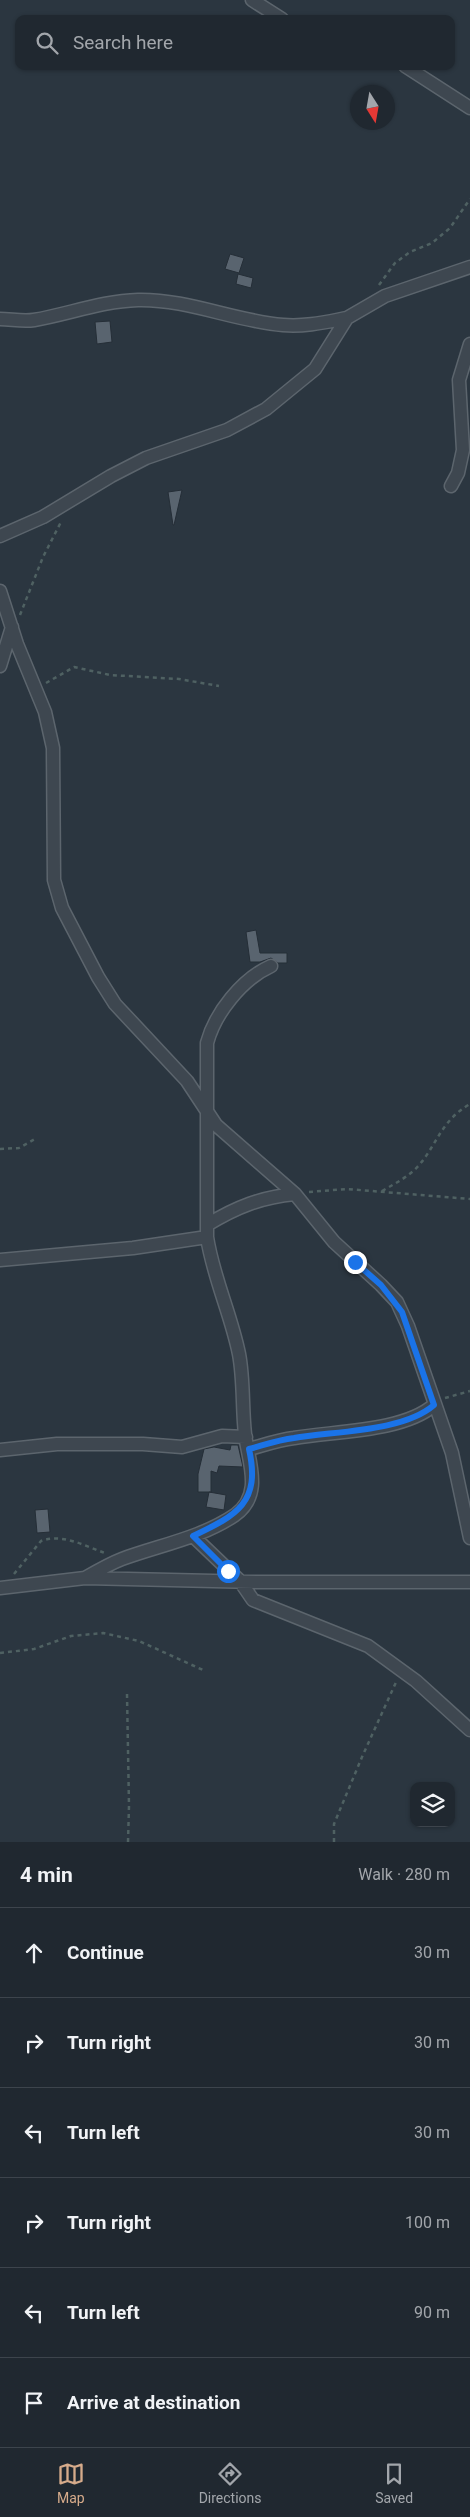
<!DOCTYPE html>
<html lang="en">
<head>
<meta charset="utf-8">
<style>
  :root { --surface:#202830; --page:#283038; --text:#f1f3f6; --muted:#a2a6ab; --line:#3d444c; --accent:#d6ab8b }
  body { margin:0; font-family:Roboto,sans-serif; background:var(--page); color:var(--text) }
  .controls { position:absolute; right:15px; bottom:15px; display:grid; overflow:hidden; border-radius:10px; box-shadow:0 1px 4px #0004 }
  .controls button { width:45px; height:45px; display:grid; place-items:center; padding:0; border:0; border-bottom:1px solid var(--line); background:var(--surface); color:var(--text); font:25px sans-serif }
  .compass { position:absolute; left:350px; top:85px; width:45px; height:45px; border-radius:50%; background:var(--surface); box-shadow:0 1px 4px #0004; rotate:169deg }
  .stop { position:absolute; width:15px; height:15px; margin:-11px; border:4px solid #1a73e8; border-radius:50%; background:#fff }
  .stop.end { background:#1a73e8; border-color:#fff; box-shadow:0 1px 5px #0008 }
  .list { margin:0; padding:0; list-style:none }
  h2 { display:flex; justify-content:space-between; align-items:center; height:65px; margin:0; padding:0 20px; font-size:21px }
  h2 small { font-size:16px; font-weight:400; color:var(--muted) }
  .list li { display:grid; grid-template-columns:32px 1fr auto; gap:15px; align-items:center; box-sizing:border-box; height:90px; padding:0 20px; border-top:1px solid var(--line) }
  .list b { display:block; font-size:19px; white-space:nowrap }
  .list em { font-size:16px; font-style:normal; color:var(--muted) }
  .icon { flex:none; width:28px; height:28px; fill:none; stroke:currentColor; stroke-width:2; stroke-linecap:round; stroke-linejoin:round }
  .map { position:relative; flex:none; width:470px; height:1842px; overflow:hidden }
  .search { position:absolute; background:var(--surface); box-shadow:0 1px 4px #0004; left:15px; right:15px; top:15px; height:55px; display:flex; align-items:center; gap:12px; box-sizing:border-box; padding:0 18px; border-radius:10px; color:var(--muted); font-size:19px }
  .sheet { height:605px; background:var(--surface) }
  nav { display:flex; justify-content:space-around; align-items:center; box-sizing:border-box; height:70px; border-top:1px solid var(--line); background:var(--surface); font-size:14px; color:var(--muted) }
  nav a { display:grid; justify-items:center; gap:2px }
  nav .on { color:var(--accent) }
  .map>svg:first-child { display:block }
</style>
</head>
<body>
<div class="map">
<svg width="470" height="1842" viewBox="0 0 470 1842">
  <rect width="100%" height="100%" fill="#2b3640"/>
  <path fill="#59646f" stroke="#252e37" d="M230,254L244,258L239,273L225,269Z
    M238,274L253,278L251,288L236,284Z
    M110,321L112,342L97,344L95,322Z
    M182,490L174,525H173L168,492Z
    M256,930L260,953H287V963H278L271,958L260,962H250L246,932Z
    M231,1445H238L243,1467L219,1466L217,1473L211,1471V1492H198V1474L204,1449L214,1447L230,1450Z
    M209,1492L226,1495L224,1510L206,1507Z
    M48,1509L50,1532L37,1533L35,1510Z"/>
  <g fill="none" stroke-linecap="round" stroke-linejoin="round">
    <defs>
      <path id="street" d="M252,0L282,19
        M405,66L470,108
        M0,319C11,319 23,322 34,320C69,314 102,301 138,300C188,299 234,321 283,325C305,327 326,322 347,318
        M451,486L458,473L463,450L459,380L470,344
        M0,536L43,517L111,476L146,458L227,430L266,409L315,369L347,318L385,296L470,267
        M0,591L17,644L45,712L53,748L54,880L62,908L98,977L115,1004L187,1081L216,1125L295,1194L334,1242L381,1285L397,1302L408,1326L452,1453L470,1538
        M0,666L12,627
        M207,1225C236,1207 262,1197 295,1194
        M0,1260L133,1248L207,1237
        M249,1449C264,1445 278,1440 294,1438C334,1431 403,1432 434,1405
        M0,1450L57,1444H143L182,1447L222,1436L246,1437
        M193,1536L240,1581L253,1600L368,1646L416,1681L470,1730
        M85,1578C97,1571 109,1564 122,1559C160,1545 201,1538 235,1515C264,1494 248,1461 245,1434C242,1408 244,1380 239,1354C231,1314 213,1277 207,1237V1043C215,1013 242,979 271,966
        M0,1588L85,1578L259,1582H470"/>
    </defs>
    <use href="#street" stroke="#5c656d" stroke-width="15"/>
    <path stroke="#4f6162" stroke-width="2.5" stroke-dasharray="4 4" stroke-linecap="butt" d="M379,285L395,263L410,252L432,243L450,228L470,199
      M20,615L43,557L62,520
      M46,683L74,667L110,675L179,679L219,686
      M0,1149L19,1148L35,1139
      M382,1191C396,1183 410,1176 420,1164C438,1142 442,1120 470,1104
      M309,1192L347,1189L470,1199
      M445,1398L470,1391
      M14,1574L41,1541C62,1533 85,1546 105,1553
      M0,1653L34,1649L71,1636L103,1633L139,1641L203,1670
      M127,1694L129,1806L128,1842
      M334,1842V1824L362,1757L397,1680"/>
    <use href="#street" stroke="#3e4750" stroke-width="12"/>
  </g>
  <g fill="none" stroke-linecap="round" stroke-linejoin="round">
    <path stroke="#1a73e8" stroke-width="6" d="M228,1571L193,1536C237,1515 261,1503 249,1449C264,1445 278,1440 294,1438C334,1431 403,1432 434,1405L402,1312L381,1285L355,1262"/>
  </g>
</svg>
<div class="controls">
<button><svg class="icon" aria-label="layers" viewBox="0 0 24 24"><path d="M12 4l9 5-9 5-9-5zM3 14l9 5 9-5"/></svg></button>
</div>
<svg class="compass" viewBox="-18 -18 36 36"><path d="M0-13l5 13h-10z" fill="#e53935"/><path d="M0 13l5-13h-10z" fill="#a2a6ab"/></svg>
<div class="stop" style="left:228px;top:1571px"></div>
<div class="stop end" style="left:355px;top:1262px"></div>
<div class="search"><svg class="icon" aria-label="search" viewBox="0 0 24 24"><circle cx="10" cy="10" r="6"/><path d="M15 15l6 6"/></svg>Search here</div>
</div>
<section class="sheet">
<h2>4 min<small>Walk · 280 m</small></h2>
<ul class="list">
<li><svg class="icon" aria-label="ahead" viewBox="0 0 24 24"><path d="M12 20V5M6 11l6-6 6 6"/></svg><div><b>Continue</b></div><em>30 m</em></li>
<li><svg class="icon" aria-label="right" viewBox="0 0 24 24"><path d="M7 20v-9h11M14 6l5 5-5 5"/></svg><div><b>Turn right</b></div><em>30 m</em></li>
<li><svg class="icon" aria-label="left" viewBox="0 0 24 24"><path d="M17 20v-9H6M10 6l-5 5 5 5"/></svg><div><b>Turn left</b></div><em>30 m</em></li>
<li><svg class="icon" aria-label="right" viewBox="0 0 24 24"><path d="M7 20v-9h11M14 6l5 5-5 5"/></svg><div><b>Turn right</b></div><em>100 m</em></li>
<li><svg class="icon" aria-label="left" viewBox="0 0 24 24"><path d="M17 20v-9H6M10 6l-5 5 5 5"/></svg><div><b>Turn left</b></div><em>90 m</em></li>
<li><svg class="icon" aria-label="arrive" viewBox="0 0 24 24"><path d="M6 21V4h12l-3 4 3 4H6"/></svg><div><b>Arrive at destination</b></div></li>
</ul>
</section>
<nav>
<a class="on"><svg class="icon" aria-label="map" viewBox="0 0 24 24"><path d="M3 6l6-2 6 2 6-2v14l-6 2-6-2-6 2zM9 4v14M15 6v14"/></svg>Map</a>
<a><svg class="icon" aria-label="directions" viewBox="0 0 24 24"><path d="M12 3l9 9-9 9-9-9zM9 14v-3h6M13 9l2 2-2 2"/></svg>Directions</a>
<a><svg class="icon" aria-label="saved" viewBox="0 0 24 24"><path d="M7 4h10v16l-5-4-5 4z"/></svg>Saved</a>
</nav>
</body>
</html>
